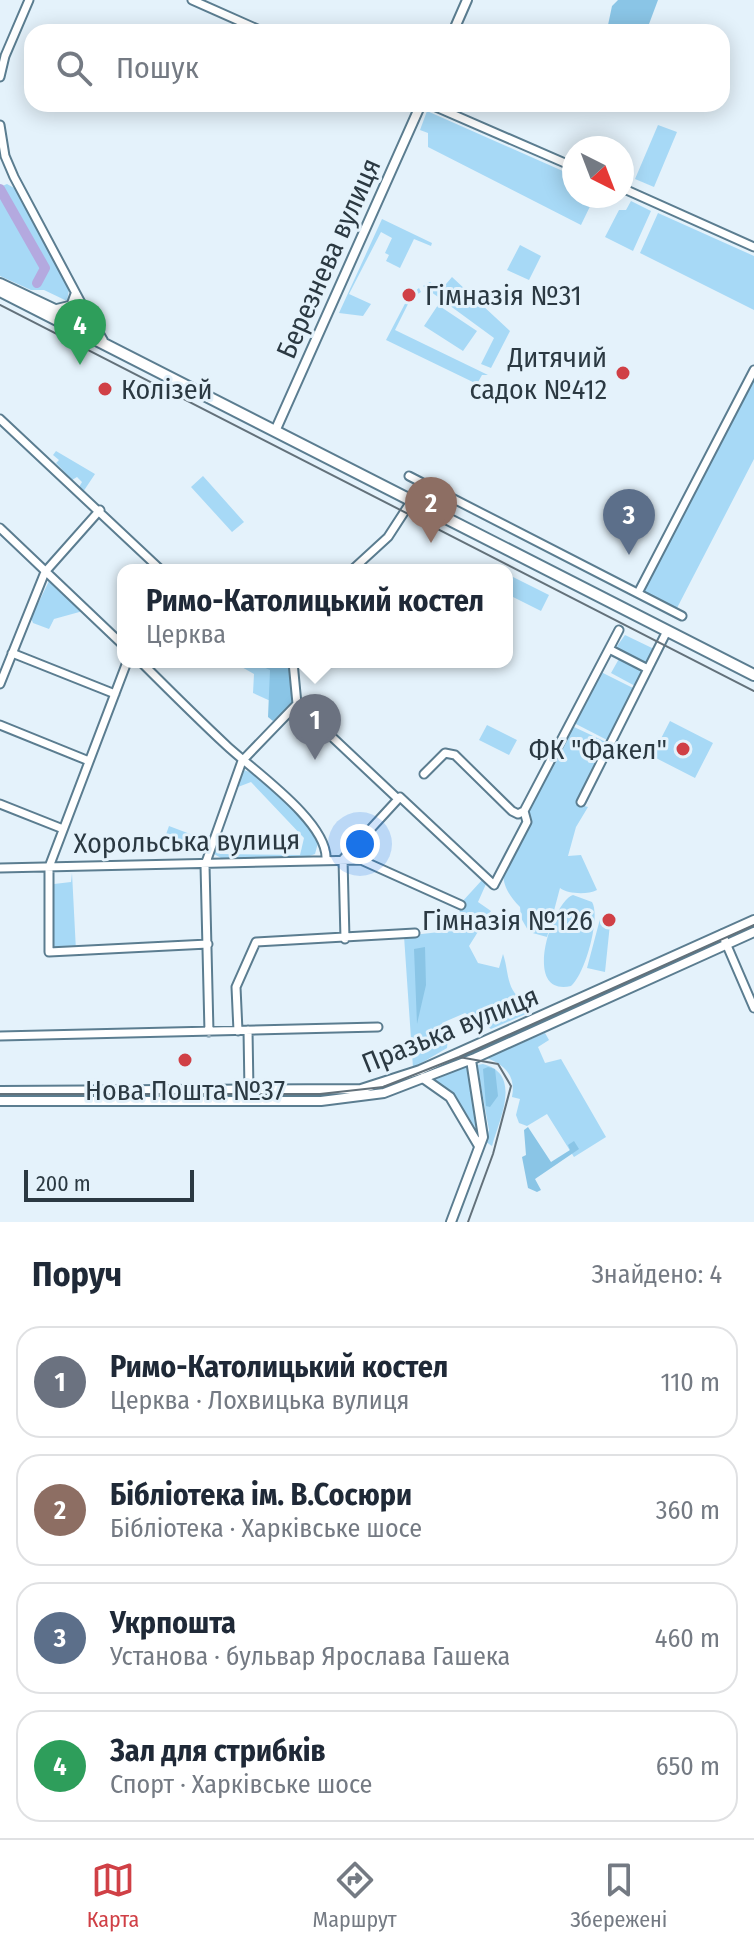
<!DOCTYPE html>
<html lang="uk">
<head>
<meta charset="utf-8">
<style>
  :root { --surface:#fff; --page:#f2f2f3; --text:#1f2937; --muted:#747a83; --line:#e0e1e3; --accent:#d04046 }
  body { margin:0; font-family:"Fira Sans Condensed",sans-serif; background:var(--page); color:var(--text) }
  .compass { position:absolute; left:562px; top:136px; width:72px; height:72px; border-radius:50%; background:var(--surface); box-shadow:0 4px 20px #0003; rotate:138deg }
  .scale { position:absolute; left:24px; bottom:20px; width:170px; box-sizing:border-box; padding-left:8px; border:4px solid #2b3942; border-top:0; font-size:22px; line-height:28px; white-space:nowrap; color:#2b3942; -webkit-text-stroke:6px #e4f2fb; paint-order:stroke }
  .you { position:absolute; left:360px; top:844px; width:28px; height:28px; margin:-20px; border:6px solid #fff; border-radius:50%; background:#1a73e8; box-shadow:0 0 0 12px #1a73e833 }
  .badge { display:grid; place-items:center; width:52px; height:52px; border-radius:50%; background:var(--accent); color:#fff; font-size:26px; font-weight:700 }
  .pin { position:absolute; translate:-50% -66px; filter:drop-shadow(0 2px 4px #0008) }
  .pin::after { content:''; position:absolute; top:42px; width:28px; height:24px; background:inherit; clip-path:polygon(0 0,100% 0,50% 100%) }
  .popup { position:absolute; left:117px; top:564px; width:396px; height:104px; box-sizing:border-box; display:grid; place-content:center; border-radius:16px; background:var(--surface); filter:drop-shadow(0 2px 6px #0005); font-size:26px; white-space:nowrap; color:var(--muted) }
  .popup b { font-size:30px; color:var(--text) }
  .popup::after { content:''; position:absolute; left:50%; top:100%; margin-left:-16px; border:16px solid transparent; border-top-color:var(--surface) }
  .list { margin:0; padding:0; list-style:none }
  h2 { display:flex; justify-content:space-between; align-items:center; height:104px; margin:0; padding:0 32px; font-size:34px }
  h2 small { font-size:26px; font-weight:400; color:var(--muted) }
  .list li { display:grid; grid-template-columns:52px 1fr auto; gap:24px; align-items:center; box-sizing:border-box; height:112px; margin:0 16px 16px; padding:0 16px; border:2px solid var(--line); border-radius:24px }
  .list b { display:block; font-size:30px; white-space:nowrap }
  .list p { margin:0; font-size:26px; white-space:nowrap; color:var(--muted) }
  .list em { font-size:26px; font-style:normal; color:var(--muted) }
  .icon { flex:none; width:44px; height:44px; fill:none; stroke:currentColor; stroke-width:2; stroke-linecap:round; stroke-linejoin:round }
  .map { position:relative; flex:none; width:754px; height:1222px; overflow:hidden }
  .search { position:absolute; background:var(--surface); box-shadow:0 4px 20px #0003; left:24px; right:24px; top:24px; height:88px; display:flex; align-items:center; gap:20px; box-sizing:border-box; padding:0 28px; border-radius:24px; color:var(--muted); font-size:30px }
  .sheet { height:616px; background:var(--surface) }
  nav { display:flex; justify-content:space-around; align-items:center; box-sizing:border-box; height:112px; border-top:2px solid var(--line); background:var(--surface); font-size:22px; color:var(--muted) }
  nav a { display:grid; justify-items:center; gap:4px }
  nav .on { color:var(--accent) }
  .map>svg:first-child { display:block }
</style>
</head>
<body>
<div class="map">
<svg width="754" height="1222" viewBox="0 0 754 1222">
  <rect width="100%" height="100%" fill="#e4f2fb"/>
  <path fill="#a7d9f6" d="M427,111L574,176V196H595L581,225L428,147V133L420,130Z
    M658,125L677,132L654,187L635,179Z
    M7,184L16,189L69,290L67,301L44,290H31L0,276V187Z
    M631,201L651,211L633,251L605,237L619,210H626Z
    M658,213L754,256V310L640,253Z
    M382,219L432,243L431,246L414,239L400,268L386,261L389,255L385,253L392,238L381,232L349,294L371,304L363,316L339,313Z
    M520,245L541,256L529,280L507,270Z
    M452,277L510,331L491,368L481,364L494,338L423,286L430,282L441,290Z
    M419,288L421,292L411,298L395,330L488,375H482L477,384L386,340L409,296Z
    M438,305L477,331L463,351L424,326Z
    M754,377V459L677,608L642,591Z
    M56,451L95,474L83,492L79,487L82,482L77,477L72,480L56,463L59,460L53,455Z
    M203,476L244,522L232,532L191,487Z
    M507,574L549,595L541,611L507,594Z
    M49,581L83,611L54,619L49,629L33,623L31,618Z
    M625,635L652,648L655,651L644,665L615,649Z
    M620,657L642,669L637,687L611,673Z
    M233,662H290L292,691L288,709L253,693L254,674Z
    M601,672L635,689L609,741L574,723Z
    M670,721L713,743L695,778L652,756Z
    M487,725L517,740L509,755L479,740Z
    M572,726L608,743L581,805L588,807L576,827L568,856L581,855L597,890C587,895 568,894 560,888L547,937L529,932L521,918L520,907C473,860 543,844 527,808Z
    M244,770C275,780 303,814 318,843L315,854L304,858H221L214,854L216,847L220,854L300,855L304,838L251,782L238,787Z
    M169,826L198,837L192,851L164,840Z
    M50,872L54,884L71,882L72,873L76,951H51Z
    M482,880L486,884L478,902L491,911L469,946L478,963L499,968L503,954C509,971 506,991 523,1000L526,1014L491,1029L465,1013L442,1023L448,1038L447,1048L413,1068L404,936L457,930L461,903Z
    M573,895L592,902C601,917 585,975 571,986C520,997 553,901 573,895Z
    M600,919L610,924L605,972L587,968Z
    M545,1033L549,1040L538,1047L545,1063L561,1059L606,1137L574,1157L547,1114L527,1126L519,1123L516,1115L520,1099L512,1097C516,1076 505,1065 487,1058Z
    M483,1064C523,1074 499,1120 492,1146L486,1142L489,1130L477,1065Z
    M467,1066L479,1128L480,1135L455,1096L434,1080Z"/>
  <path fill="#8ac5e6" d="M618,0H658L646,32H624L608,25L612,6Z
    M252,662H289L294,703L273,721L268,717L270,670Z
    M425,947L426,985L417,1024L414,949Z
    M488,1067L495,1069L498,1096L490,1107L486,1106L483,1069Z
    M528,1127L551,1162L570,1150L568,1145L574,1141L579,1149L535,1179L541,1190L537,1192L528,1188L522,1157L526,1155L524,1130Z"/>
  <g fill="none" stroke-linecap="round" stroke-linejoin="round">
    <path stroke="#b4a9df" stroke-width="10" d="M0,189L45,268L37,283"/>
    <defs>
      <path id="minor" d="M192,0L264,32
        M0,77L5,56L29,0
        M429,104L574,167
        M0,125L5,156L14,177L95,329
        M622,188L754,247
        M55,309L71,305L75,294
        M0,419L161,570
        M409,476L682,616
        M0,528L123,645
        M352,570L388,537L412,500
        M638,593L754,370
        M609,649L648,669
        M12,653L115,694
        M127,662L49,867V952L208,944
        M141,662C169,690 197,718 226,745C251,769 329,822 326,860
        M293,662L297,704L398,799
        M0,684L45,572L100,510
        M0,725L89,761
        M424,774L445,753L455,755L512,811L518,814L524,811
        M581,802L667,631
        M0,804L63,829
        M0,868L361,860L461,905
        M722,934L754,1008
        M345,939L343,859L400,797L494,885L527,822L524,811L619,630
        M248,1030L249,1091
        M238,1031L236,987L256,942L415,933
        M209,1032L205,865L242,761L297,704
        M0,1036L378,1027"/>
      <path id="tertiary" d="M453,32L467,0
        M276,429L421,104
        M423,1078L450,1097L479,1146
        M0,1091L361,1089L420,1070L754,920
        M0,1101H321L384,1093L475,1058L754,932
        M451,1222L483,1137L471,1060"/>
      <path id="primary" d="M0,284L95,329L102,341
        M0,291L754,675"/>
    </defs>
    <use href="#minor" stroke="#5b7d90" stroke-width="11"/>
    <use href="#tertiary" stroke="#5b7d90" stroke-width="12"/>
    <use href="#primary" stroke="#5b7d90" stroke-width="14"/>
    <use href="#minor" stroke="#fff" stroke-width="7"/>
    <use href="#tertiary" stroke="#fff" stroke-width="8"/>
    <use href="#primary" stroke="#fff" stroke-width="10"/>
    <path stroke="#63717a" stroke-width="2" d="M0,305L754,691
      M459,1057L498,1064L511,1086L493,1154L468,1222
      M0,1094H320L383,1087L459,1057L754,925"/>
  </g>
  <g fill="#d04046" stroke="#e4f2fb" stroke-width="3">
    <circle cx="409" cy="295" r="8"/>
    <circle cx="623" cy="373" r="8"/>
    <circle cx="105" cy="389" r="8"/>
    <circle cx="683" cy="749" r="8"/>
    <circle cx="609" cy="920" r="8"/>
    <circle cx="185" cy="1060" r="8"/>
  </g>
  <g text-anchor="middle" stroke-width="6" stroke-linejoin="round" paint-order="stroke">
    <g font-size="28" fill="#2b3942" stroke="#e4f2fb">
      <text transform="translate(328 258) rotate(-66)" y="10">Березнева вулиця</text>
      <text transform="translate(187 841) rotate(-1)" y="10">Хорольська вулиця</text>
      <text transform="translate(450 1029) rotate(-22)" y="10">Празька вулиця</text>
    </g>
    <g font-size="28" fill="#2b3942" stroke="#e4f2fb" text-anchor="end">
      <text x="425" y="305" text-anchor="start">Гімназія №31</text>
      <text x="607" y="367">Дитячий<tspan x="607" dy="32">садок №412</tspan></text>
      <text x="121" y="399" text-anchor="start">Колізей</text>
      <text x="667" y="759">ФК "Факел"</text>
      <text x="593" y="930">Гімназія №126</text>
      <text x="185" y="1100" text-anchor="middle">Нова Пошта №37</text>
    </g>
  </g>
</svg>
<svg class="compass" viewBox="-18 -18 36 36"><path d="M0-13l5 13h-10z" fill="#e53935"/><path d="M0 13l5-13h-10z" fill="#747a83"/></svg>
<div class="scale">200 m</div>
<div class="you"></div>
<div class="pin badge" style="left:315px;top:760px;background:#6b7280">1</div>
<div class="popup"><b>Римо-Католицький костел</b>Церква</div>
<div class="pin badge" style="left:431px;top:543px;background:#8d6e63">2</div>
<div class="pin badge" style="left:629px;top:555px;background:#5c6f8a">3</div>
<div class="pin badge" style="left:80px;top:365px;background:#2e9e5b">4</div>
<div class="search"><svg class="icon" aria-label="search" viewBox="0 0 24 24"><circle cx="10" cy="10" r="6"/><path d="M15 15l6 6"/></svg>Пошук</div>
</div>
<section class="sheet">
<h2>Поруч<small>Знайдено: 4</small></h2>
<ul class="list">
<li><span class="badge" style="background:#6b7280">1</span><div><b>Римо-Католицький костел</b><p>Церква · Лохвицька вулиця</p></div><em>110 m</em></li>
<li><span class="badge" style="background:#8d6e63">2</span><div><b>Бібліотека ім. В.Сосюри</b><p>Бібліотека · Харківське шосе</p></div><em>360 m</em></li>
<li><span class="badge" style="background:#5c6f8a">3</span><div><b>Укрпошта</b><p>Установа · бульвар Ярослава Гашека</p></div><em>460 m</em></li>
<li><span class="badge" style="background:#2e9e5b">4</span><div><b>Зал для стрибків</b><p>Спорт · Харківське шосе</p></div><em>650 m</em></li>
</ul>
</section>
<nav>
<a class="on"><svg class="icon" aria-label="map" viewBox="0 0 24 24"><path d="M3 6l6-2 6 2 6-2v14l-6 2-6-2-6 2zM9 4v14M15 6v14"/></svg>Карта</a>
<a><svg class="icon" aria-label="directions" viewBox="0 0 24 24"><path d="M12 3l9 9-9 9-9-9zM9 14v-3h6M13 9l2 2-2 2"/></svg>Маршрут</a>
<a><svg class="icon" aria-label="saved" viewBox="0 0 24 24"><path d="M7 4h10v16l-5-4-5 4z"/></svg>Збережені</a>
</nav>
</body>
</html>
